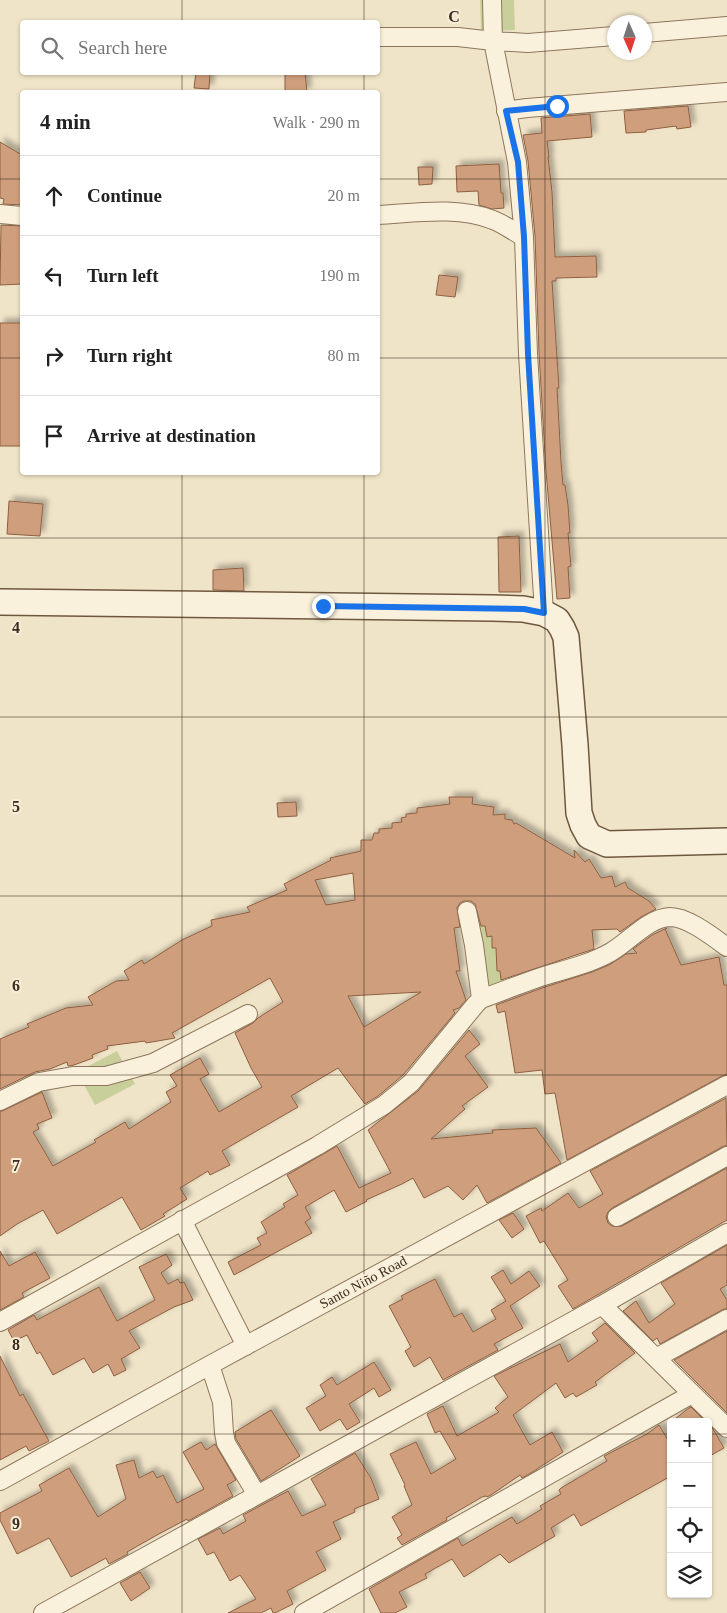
<!DOCTYPE html>
<html lang="en">
<head>
<meta charset="utf-8">
<style>
  :root { --surface:#fff; --page:#f6f6f6; --text:#222; --muted:#767676; --line:#e0e0e0 }
  body { margin:0; font-family:"Times New Roman",serif; background:var(--page); color:var(--text) }
  .controls { position:absolute; right:15px; bottom:15px; display:grid; overflow:hidden; border-radius:5px; box-shadow:0 1px 4px #0004 }
  .controls button { width:45px; height:45px; display:grid; place-items:center; padding:0; border:0; border-bottom:1px solid var(--line); background:var(--surface); color:var(--text); font:25px sans-serif }
  .compass { position:absolute; left:607px; top:15px; width:45px; height:45px; border-radius:50%; background:var(--surface); box-shadow:0 1px 4px #0004; rotate:177deg }
  .stop { position:absolute; width:15px; height:15px; margin:-11px; border:4px solid #1a73e8; border-radius:50%; background:#fff }
  .stop.end { background:#1a73e8; border-color:#fff; box-shadow:0 1px 5px #0008 }
  .list { margin:0; padding:0; list-style:none }
  h2 { display:flex; justify-content:space-between; align-items:center; height:65px; margin:0; padding:0 20px; font-size:21px }
  h2 small { font-size:16px; font-weight:400; color:var(--muted) }
  .list li { display:grid; grid-template-columns:32px 1fr auto; gap:15px; align-items:center; box-sizing:border-box; height:80px; padding:0 20px; border-top:1px solid var(--line) }
  .list b { display:block; font-size:19px; white-space:nowrap }
  .list em { font-size:16px; font-style:normal; color:var(--muted) }
  .icon { flex:none; width:28px; height:28px; fill:none; stroke:currentColor; stroke-width:2; stroke-linecap:round; stroke-linejoin:round }
  .map { position:relative; flex:none; width:727px; height:1613px; overflow:hidden }
  .search { position:absolute; background:var(--surface); box-shadow:0 1px 4px #0004; left:20px; top:20px; width:360px; height:55px; display:flex; align-items:center; gap:12px; box-sizing:border-box; padding:0 18px; border-radius:5px; color:var(--muted); font-size:19px }
  .panel { position:absolute; background:var(--surface); box-shadow:0 1px 4px #0004; left:20px; top:90px; width:360px; height:385px; border-radius:5px }
  .map>svg:first-child { display:block }
</style>
</head>
<body>
<div class="map">
<svg width="727" height="1613" viewBox="0 0 727 1613">
  <defs>
    <filter id="shadow"><feDropShadow dx="4.5" dy="-4.5" stdDeviation="2.5" flood-color="#0004"/></filter>
  </defs>
  <rect width="100%" height="100%" fill="#f0e4c8"/>
  <path fill="#c9cf9b" d="M480,0H514L515,30L481,31Z
    M493,918L505,985L477,989L466,922Z
    M117,1051L135,1084L95,1105L77,1072Z"/>
  <path fill="#cf9f7d" stroke="#8d5f41" fill-rule="evenodd" filter="url(#shadow)" d="M196,72H210L209,89L194,88Z
    M285,72H305L307,92H285Z
    M688,106L691,127L677,129L676,126L646,130V132L626,133L624,111Z
    M590,114L592,137L547,141L549,157H548L552,192L555,257L596,256L597,277L556,278V281H552L559,388H557L561,462L563,485H565L568,505L570,533H568L571,566L568,567L570,598L557,599L546,471L539,353L535,236L528,161L523,135L542,133L541,118Z
    M0,142L22,155V205L3,204L4,199L0,198Z
    M499,164L501,193H503L504,208L492,209L479,205L478,191L457,192L456,166Z
    M418,167H433L432,184L419,185Z
    M1,225L22,226V284L0,285Z
    M439,275L458,277L455,297L436,295Z
    M0,323H22V446H0Z
    M9,501L43,504L40,536L7,534Z
    M519,536L521,592H499L498,537Z
    M243,568L244,591L213,590V570Z
    M449,797H473L472,804L494,807L493,815L505,814V819L512,820L514,824L516,823L575,858L574,850L585,862L589,859L601,878L612,876L615,887L625,882L628,888L649,901L656,909L641,917L620,932L617,929L592,930L594,949L501,980L500,971H497L496,948H492V936L487,937L485,926H481L475,904L471,901H464L460,903L457,908L460,927L454,928L460,971H456L466,1000L459,1008L453,1010L455,1013L403,1075L378,1096L365,1104L338,1068L291,1096L298,1107L222,1151L230,1165L210,1175L208,1171L180,1188L187,1199L163,1214L165,1216L141,1230L122,1197L57,1234L43,1210L17,1224L0,1236V1112L42,1092L52,1118L37,1124L39,1129L33,1132L53,1166L96,1142L94,1140L125,1122L129,1129L171,1102L166,1092L177,1086L170,1075L200,1058L209,1074L200,1079L219,1112L262,1087L251,1068L235,1033L253,1023L258,1018L283,1002L270,978L172,1033L175,1038L146,1043L145,1041L107,1046L108,1049L92,1055L93,1058L74,1065L68,1066L67,1062L50,1069L35,1072L0,1089V1039L29,1027L27,1024L66,1008L93,1005L88,997L116,981L129,980L124,971L142,960L144,964L182,940L212,926L211,920L250,912L247,907L287,890L284,884L331,860L330,858L361,851V840H372L374,833H379V829L392,828V823L402,822L401,818L406,817V814L417,813V808L450,804ZM353,873L355,900L326,905L315,880ZM421,992L364,1027L348,996Z
    M296,802L297,816L278,817L277,803Z
    M667,928L665,929L681,965L719,957L724,985H727V1074L722,1076L567,1160L555,1093L545,1094L542,1070L515,1073L505,1011L498,1013L496,1005L542,988L592,972L609,965L626,954L637,953L633,949L652,935Z
    M469,1030L480,1044L465,1056L488,1087L462,1106L465,1109L431,1139L493,1133L492,1130L536,1128L561,1163L487,1203L477,1185L463,1200L448,1186L424,1198L413,1178L402,1184L366,1200L367,1201L346,1212L334,1190L305,1207L311,1218L305,1222L312,1233L234,1275L228,1262L261,1245L257,1238L267,1233L261,1222L285,1207L283,1204L298,1195L287,1175L337,1146L359,1188L391,1173L368,1130L418,1091Z
    M726,1098L727,1145L722,1147L612,1208L608,1212L606,1217L608,1223L612,1226H622L727,1168V1220L573,1309L558,1286L568,1280L544,1241L540,1243L526,1216L541,1208L542,1211L568,1193L579,1208L603,1194L590,1171Z
    M513,1213L524,1229L512,1238L499,1220Z
    M727,1245V1285L720,1289L727,1300V1308L722,1310L660,1344L657,1338L653,1341L623,1311L636,1301L649,1323L675,1304L661,1283Z
    M0,1251L9,1266L35,1252L50,1278L22,1293L24,1297L0,1310Z
    M166,1254L172,1265L161,1273L168,1284L178,1279L180,1283L184,1282L193,1300L174,1307L129,1331L140,1348L121,1359L126,1370L114,1376L108,1364L93,1373L84,1358L53,1375L40,1352L37,1354L27,1335L14,1341L8,1330L34,1315L37,1320L99,1287L117,1321L155,1300L139,1267Z
    M503,1270L511,1284L529,1271L540,1286L510,1306L523,1328L494,1344L498,1350L443,1380L430,1357L414,1367L405,1351L411,1347L389,1306L403,1299L401,1296L435,1279L454,1317L462,1313L473,1332L496,1319L491,1310L506,1301L491,1277Z
    M605,1323L635,1353L595,1382L597,1385L576,1397L573,1393L565,1398L556,1383L513,1415L530,1445L552,1432L563,1452L534,1471L522,1478L520,1475L491,1495L487,1497L486,1496L482,1497L446,1518L447,1520L402,1545L397,1538L402,1535L392,1517L412,1505L404,1486L405,1485L390,1454L416,1442L431,1474L456,1459L440,1431L435,1433L427,1414L443,1406L457,1436L499,1412L495,1408L508,1397L494,1376L560,1344L568,1362L598,1341L592,1333Z
    M727,1331V1413L674,1360Z
    M0,1356L20,1396L23,1394L49,1441L29,1451L26,1446L0,1460Z
    M374,1362L391,1390L379,1397L374,1388L349,1404L360,1422L347,1430L340,1419L320,1431L306,1408L326,1396L320,1385L332,1377L337,1385Z
    M691,1407L706,1422H671L689,1408Z
    M271,1410L300,1456L261,1481L236,1439L235,1432Z
    M708,1424L713,1429L724,1448L708,1457Z
    M659,1425L671,1445V1476L581,1526L574,1514L551,1528L555,1536L509,1563L500,1554L464,1577L452,1559L425,1574L427,1578L399,1592L407,1607L395,1613H381L369,1589L458,1538L462,1546L512,1517L517,1524L542,1509L540,1506L561,1494L559,1490L561,1488L607,1461L604,1456L647,1434Z
    M201,1442L206,1450L215,1444L236,1480L227,1485L233,1496L188,1521L187,1519L157,1535L127,1552L128,1554L109,1564L106,1558L71,1577L49,1538L17,1554L0,1520V1513L42,1491L39,1485L69,1468L98,1517L126,1499L116,1465L134,1460L139,1478L153,1471L157,1478L163,1475L177,1503L204,1489L183,1452Z
    M355,1453L371,1478L379,1499L354,1509L355,1512L333,1522L341,1539L316,1552L326,1570L287,1591L293,1604L275,1613H273L271,1608L261,1613H228L256,1599L240,1575L230,1581L214,1552L207,1555L198,1539L220,1528L223,1534L246,1521L243,1515L288,1491L302,1516L326,1505L311,1479Z
    M140,1572L150,1588L131,1601L120,1583Z"/>
  <g fill="none" stroke-linecap="round" stroke-linejoin="round">
    <defs>
      <path id="street" d="M644,33L727,26
        M378,37H458L493,41L492,0
        M506,111L527,108L727,92
        M0,214L22,216
        M378,215C416,213 457,206 493,220C504,224 514,232 524,237
        M544,613L528,354L524,237L517,162L493,41L528,43L614,36
        M467,911L474,945L481,999
        M0,1101L39,1082L73,1076H106L153,1063L248,1014
        M617,1217L727,1156
        M182,1220L246,1346
        M602,1305L727,1233
        M0,1322L317,1146L384,1105L411,1083L476,1004L481,999C503,991 525,982 547,975C568,969 592,963 611,952C630,941 648,918 670,917C688,917 713,937 727,947
        M656,1358L727,1319
        M210,1365L222,1402L224,1433L226,1443L257,1495
        M0,1481L210,1365L727,1085
        M43,1613L602,1305L727,1428
        M304,1613L692,1394"/>
      <path id="secondary" d="M0,602L492,608L523,609L544,613L557,620L562,628L566,637L575,745L579,813L583,825L589,836L607,844L727,841"/>
    </defs>
    <use href="#street" stroke="#8d765c" stroke-width="20"/>
    <use href="#secondary" stroke="#6f573f" stroke-width="28"/>
    <use href="#street" stroke="#faf1dc" stroke-width="18"/>
    <use href="#secondary" stroke="#faf1dc" stroke-width="25"/>
  </g>
  <g fill="none" stroke-linecap="round" stroke-linejoin="round">
    <path stroke="#1a73e8" stroke-width="6" d="M323,606L524,609L544,613L528,354L524,237L518,162L506,111L557,106"/>
  </g>
  <path fill="none" stroke="#3d2e20" stroke-width="1" stroke-opacity="0.55" d="M182,0V22M364,0V22M545,0V1613M182,72V92M364,72V92M0,179H22M378,179H727M0,358H22M378,358H727M182,472V1613M364,472V1613M0,538H727M0,717H727M0,896H727M0,1075H727M0,1255H727M0,1434H671M708,1434H727"/>
  <g text-anchor="middle" stroke-width="4" stroke-linejoin="round" paint-order="stroke">
    <g font-size="14" fill="#3d2e20" stroke="#f7eed8">
      <text transform="translate(363 1282) rotate(-28)" y="5">Santo Niño Road</text>
    </g>
  </g>
  <g font-size="16" text-anchor="middle" font-weight="bold" fill="#3d2e20" stroke="#f7eed8" stroke-width="4" stroke-linejoin="round" paint-order="stroke">
    <text x="454" y="22">C</text>
    <text x="16" y="633">4</text>
    <text x="16" y="812">5</text>
    <text x="16" y="991">6</text>
    <text x="16" y="1171">7</text>
    <text x="16" y="1350">8</text>
    <text x="16" y="1529">9</text>
  </g>
</svg>
<div class="controls">
<button>+</button>
<button>−</button>
<button><svg class="icon" aria-label="locate" viewBox="0 0 24 24"><circle cx="12" cy="12" r="6"/><path d="M12 2v4M12 18v4M2 12h4M18 12h4"/></svg></button>
<button><svg class="icon" aria-label="layers" viewBox="0 0 24 24"><path d="M12 4l9 5-9 5-9-5zM3 14l9 5 9-5"/></svg></button>
</div>
<svg class="compass" viewBox="-18 -18 36 36"><path d="M0-13l5 13h-10z" fill="#e53935"/><path d="M0 13l5-13h-10z" fill="#767676"/></svg>
<div class="stop" style="left:557px;top:106px"></div>
<div class="stop end" style="left:323px;top:606px"></div>
<div class="search"><svg class="icon" aria-label="search" viewBox="0 0 24 24"><circle cx="10" cy="10" r="6"/><path d="M15 15l6 6"/></svg>Search here</div>
<section class="panel">
<h2>4 min<small>Walk · 290 m</small></h2>
<ul class="list">
<li><svg class="icon" aria-label="ahead" viewBox="0 0 24 24"><path d="M12 20V5M6 11l6-6 6 6"/></svg><div><b>Continue</b></div><em>20 m</em></li>
<li><svg class="icon" aria-label="left" viewBox="0 0 24 24"><path d="M17 20v-9H6M10 6l-5 5 5 5"/></svg><div><b>Turn left</b></div><em>190 m</em></li>
<li><svg class="icon" aria-label="right" viewBox="0 0 24 24"><path d="M7 20v-9h11M14 6l5 5-5 5"/></svg><div><b>Turn right</b></div><em>80 m</em></li>
<li><svg class="icon" aria-label="arrive" viewBox="0 0 24 24"><path d="M6 21V4h12l-3 4 3 4H6"/></svg><div><b>Arrive at destination</b></div></li>
</ul>
</section>
</div>
</body>
</html>
